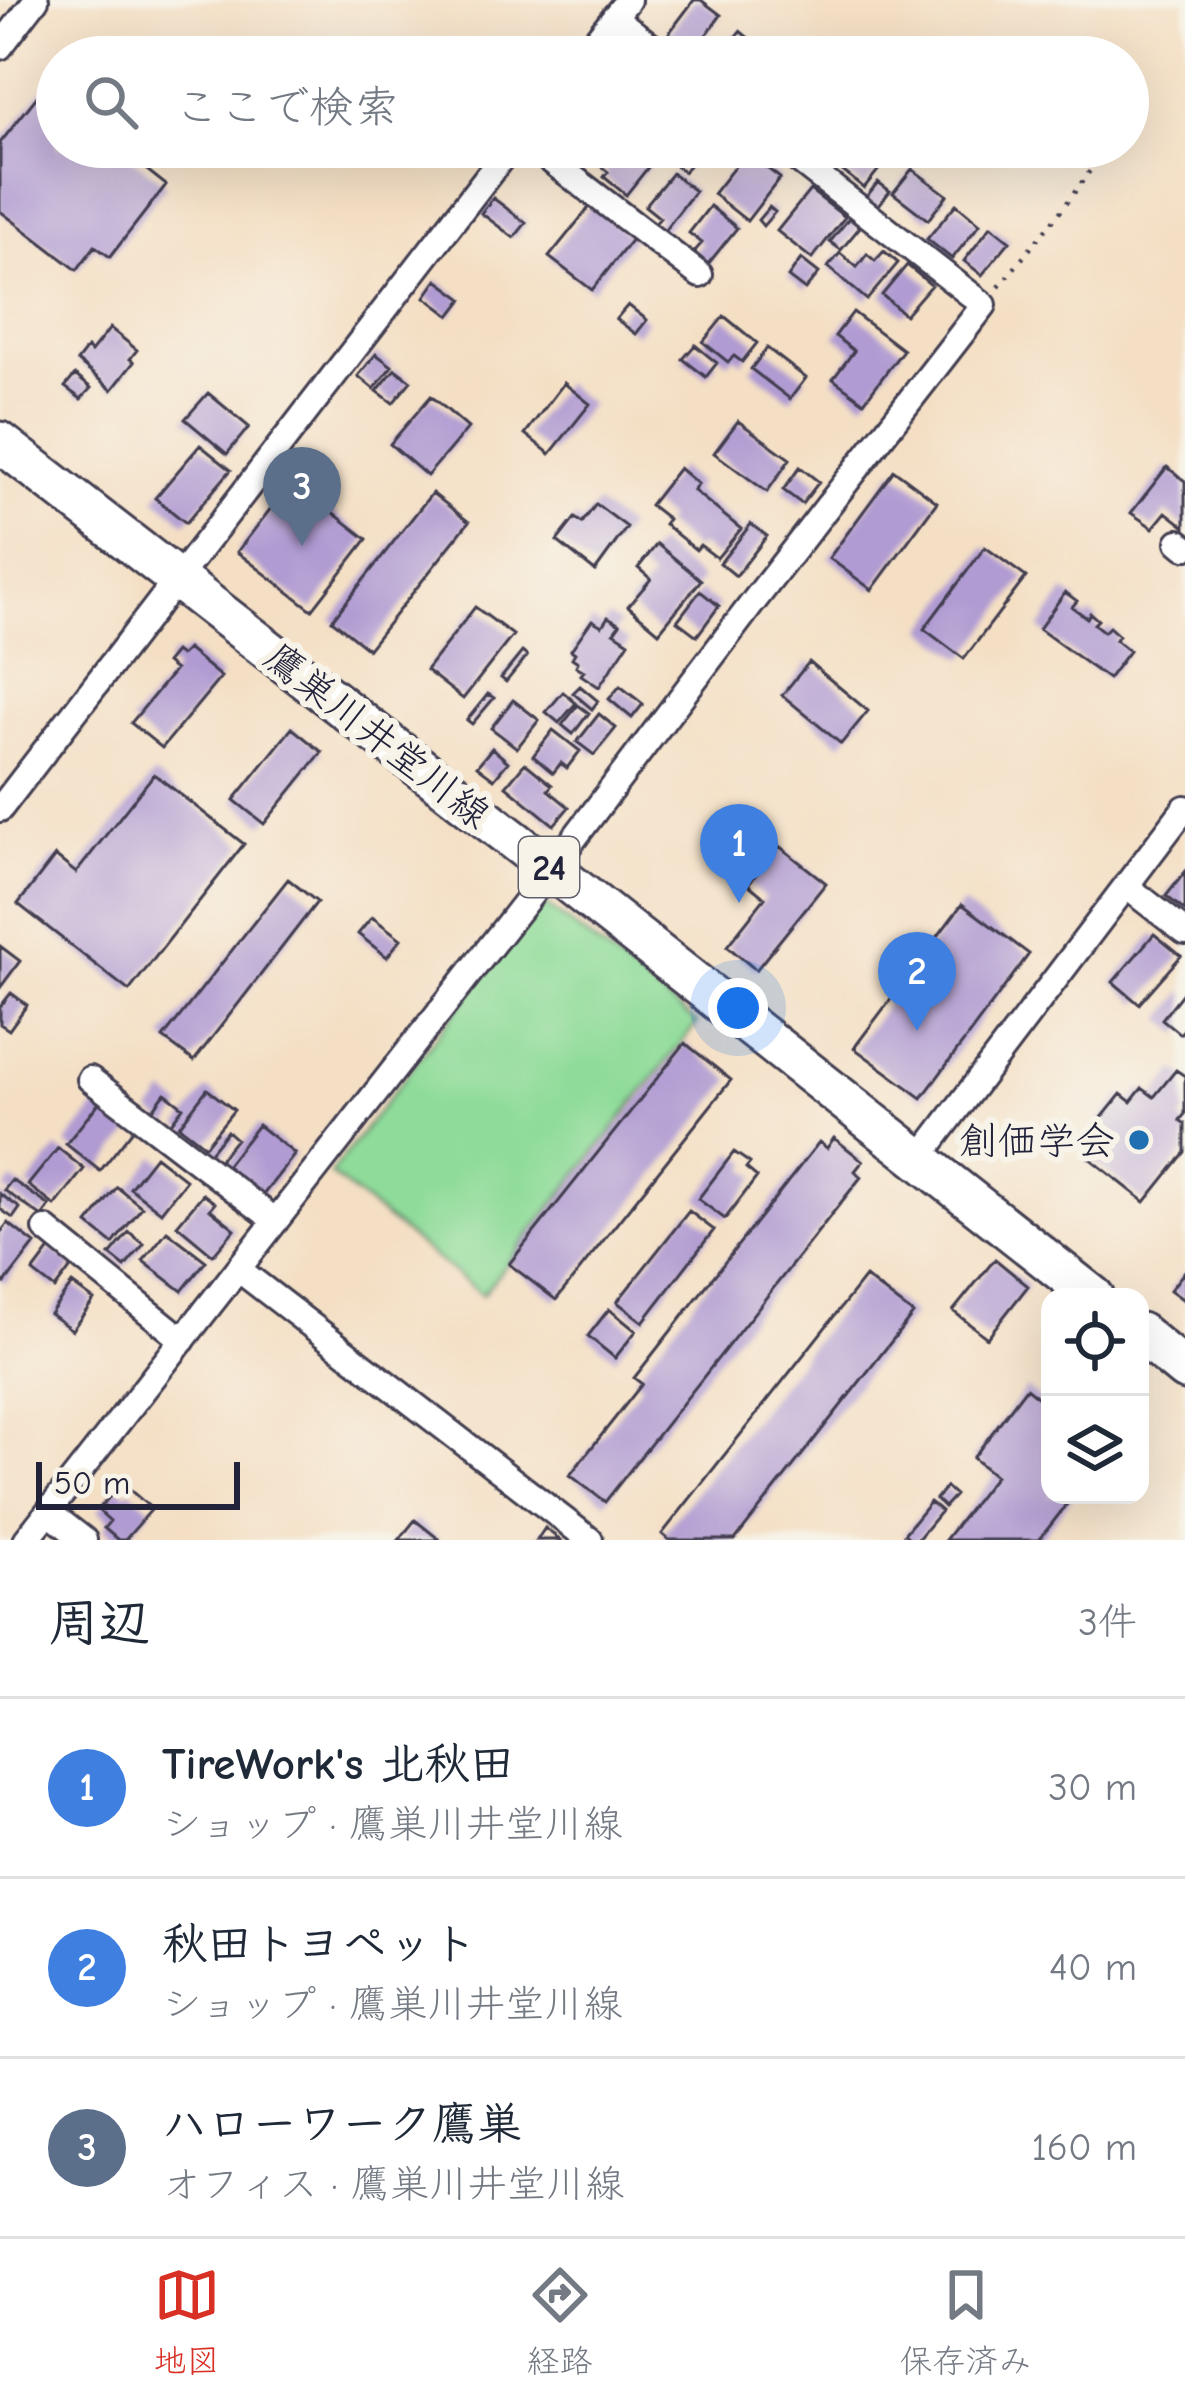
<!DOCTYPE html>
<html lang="ja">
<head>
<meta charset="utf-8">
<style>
  :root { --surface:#fff; --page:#f6f6f7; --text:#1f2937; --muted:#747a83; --line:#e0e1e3; --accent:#d93025 }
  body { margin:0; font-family:"Comic Neue","Klee One",sans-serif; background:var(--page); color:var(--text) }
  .controls { position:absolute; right:36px; bottom:36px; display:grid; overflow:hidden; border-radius:24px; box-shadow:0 12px 48px #0002 }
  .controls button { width:108px; height:108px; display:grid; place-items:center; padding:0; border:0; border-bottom:3px solid var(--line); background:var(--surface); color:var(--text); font:60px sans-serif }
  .scale { position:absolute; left:36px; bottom:30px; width:204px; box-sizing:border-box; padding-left:12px; border:6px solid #22223b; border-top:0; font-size:33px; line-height:42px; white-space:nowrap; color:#22223b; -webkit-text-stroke:9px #f7f3e8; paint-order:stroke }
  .you { position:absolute; left:738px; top:1008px; width:42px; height:42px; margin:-30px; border:9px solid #fff; border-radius:50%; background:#1a73e8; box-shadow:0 0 0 18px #1a73e833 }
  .badge { display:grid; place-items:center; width:78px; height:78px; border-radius:50%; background:var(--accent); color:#fff; font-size:39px; font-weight:700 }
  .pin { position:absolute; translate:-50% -99px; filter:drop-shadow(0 3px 6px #0008) }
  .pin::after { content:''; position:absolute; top:63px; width:42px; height:36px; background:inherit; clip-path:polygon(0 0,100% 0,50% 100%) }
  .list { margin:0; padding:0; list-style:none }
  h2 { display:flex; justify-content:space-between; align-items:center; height:156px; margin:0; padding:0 48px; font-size:51px }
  h2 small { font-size:39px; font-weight:400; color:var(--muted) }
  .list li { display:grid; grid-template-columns:78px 1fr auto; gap:36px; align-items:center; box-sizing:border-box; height:180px; padding:0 48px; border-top:3px solid var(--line) }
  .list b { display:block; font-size:45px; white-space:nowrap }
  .list p { margin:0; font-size:39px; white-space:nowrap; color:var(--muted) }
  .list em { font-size:39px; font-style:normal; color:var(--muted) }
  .icon { flex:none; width:66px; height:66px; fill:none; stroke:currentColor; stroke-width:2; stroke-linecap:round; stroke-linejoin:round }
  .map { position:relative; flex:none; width:1185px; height:1540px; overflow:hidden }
  .search { position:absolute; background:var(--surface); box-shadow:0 12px 48px #0002; left:36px; right:36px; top:36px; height:132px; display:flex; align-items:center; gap:30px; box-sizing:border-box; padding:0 42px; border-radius:66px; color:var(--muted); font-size:45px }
  .sheet { height:696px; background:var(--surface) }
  nav { display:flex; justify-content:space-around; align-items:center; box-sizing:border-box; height:168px; border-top:3px solid var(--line); background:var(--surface); font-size:33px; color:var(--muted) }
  nav a { display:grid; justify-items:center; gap:6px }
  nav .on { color:var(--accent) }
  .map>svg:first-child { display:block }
</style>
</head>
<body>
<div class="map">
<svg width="1185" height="1540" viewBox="0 0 1185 1540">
  <rect width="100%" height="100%" fill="#f7f3e8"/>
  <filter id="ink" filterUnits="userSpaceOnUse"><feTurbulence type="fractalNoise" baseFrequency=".00833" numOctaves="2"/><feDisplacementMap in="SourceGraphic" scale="24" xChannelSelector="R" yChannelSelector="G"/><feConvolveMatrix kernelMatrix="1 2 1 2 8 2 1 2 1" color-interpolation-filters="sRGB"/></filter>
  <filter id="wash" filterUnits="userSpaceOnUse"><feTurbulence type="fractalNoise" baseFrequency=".004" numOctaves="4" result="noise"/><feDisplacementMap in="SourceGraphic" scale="48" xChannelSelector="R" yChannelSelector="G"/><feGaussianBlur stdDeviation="2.7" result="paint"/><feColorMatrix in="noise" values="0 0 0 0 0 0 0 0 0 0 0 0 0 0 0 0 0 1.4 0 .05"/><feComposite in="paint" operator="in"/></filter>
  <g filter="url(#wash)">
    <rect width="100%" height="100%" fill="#f4dfc4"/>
    <path fill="#8fdc9a" stroke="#587f6a" stroke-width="3" d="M541,901L697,1023L482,1295L330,1174Z"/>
    <g id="blocks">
      <path fill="#b09bd2" d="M694,0H701L721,15L690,57H683L663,41Z
        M740,31L772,57H701L713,41L725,50Z
        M43,89L57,100V147H118L166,185L110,257L95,246L77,270L0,211V143Z
        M553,147H593L577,166Z
        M607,147H638L654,160L626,195L604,177L608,172L595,161Z
        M677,147H703L684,172L668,160Z
        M709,147H729L717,163L704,153Z
        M851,147H887L893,152L864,188L840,169L855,150Z
        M746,152L780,178L747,221L713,194Z
        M912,169L947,195L928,220L893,193Z
        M672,173L695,191L662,234L653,226L660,218L645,206Z
        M878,182L890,191L875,210L863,201Z
        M810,190L845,217L812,259L777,231Z
        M493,198L526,223L514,238L481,213Z
        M956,204L980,224L952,259L927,239Z
        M591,205L633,238L592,290L549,257Z
        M710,206L737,228L708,264L694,252L702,243L689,233Z
        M769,207L775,212L763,226L758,220Z
        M849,218L860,227L841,250L830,242Z
        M991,226L1010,241L982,275L964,261Z
        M884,251L898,263L867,300L828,267L840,253L857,267L867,254L875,261Z
        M801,259L819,273L805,290L788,277Z
        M907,265L931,285L905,315L882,295Z
        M437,280L463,299L450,316L425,297Z
        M628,305L647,320L636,334L616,319Z
        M853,312L903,350L864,402L833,379L854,351L835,336Z
        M724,316L757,343L742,362L734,356L728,362L703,342Z
        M110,328L137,350L130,359L134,362L112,390L77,361L87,348L91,352Z
        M695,345L717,363L706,377L683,359Z
        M767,348L806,378L790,399L751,369Z
        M376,354L392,366L374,389L358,376Z
        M395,369L411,381L393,403L377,391Z
        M75,375L91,388L81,399L65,387Z
        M564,383L590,404L550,454L525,434Z
        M208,393L249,427L227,454L185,419Z
        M431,396L468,428L427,476L390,444Z
        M738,421L790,459L767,492L714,453Z
        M200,445L231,470L186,523L155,498Z
        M800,467L819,482L802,504L783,490Z
        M1167,467L1185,481V527L1166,512L1153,528L1131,513Z
        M679,468L698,484L693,490L741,529L717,558L700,545L696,550L664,524L668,519L650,505Z
        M894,470L937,502L872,590L829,558Z
        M292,481L367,539L312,610L237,552Z
        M432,493L469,522L368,649L332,620Z
        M596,504L627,527L595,571L557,541L575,518L582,523Z
        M751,524L767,536L736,576L720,563Z
        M657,544L701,580L659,632L628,606L651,579L638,568Z
        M985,547L1026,577L964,659L924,629Z
        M700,591L719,606L697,636L677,621Z
        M1065,592L1077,601L1072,607L1087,618L1090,613L1098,620L1094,624L1104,632L1109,627L1119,636L1115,640L1129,651L1108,679L1039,629Z
        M475,607L513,635L463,699L426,670Z
        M608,617L620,624L614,632L629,642L599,687L581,675L584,671L576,666L578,662L572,658L575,653L571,650L592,620L602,626Z
        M187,649L221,677L162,748L131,723L175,670L166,663L175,652L180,656Z
        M522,652L527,656L506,682L501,678Z
        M809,662L868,711L841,744L782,695Z
        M580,686L598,701L592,709L573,693Z
        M620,686L643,704L632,718L609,699Z
        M563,692L576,703L559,723L546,712Z
        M488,694L494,698L472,724L467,720Z
        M513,700L539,720L517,748L491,728Z
        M578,705L589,713L573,734L562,725Z
        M599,714L616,728L594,755L577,742Z
        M292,728L322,752L264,824L234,800Z
        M553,730L580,751L567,768L561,763L553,773L533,756Z
        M492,748L508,762L494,779L477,766Z
        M525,763L552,785L548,790L569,807L554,825L506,786Z
        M154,774L244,844L129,991L18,904L55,856L76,873Z
        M779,846L826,883L756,970L727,946L765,898L748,884Z
        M1185,872V911L1166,896Z
        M288,879L317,902L194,1061L163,1038Z
        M962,904L1029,954L922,1098L854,1048Z
        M372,917L401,939L387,957L358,934Z
        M1154,934L1181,956L1139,1004L1113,982Z
        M0,946L20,961L0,988Z
        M1185,990V1028L1180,1034L1162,1019Z
        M11,993L27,1005L9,1030L0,1024V1007Z
        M685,1043L731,1080L556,1300L509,1264Z
        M1176,1070L1185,1076V1114L1180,1120L1185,1124V1152L1145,1202L1088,1157L1099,1144L1088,1135L1121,1094L1131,1102L1142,1088L1154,1097Z
        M207,1089L234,1110L205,1146L179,1126Z
        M165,1093L183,1107L169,1126L151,1112Z
        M102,1099L136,1126L100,1171L66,1144Z
        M258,1125L295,1154L263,1195L226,1166Z
        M227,1131L236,1139L215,1165L206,1157Z
        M834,1138L863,1161L855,1171L861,1177L605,1502L570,1475L642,1384L634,1378L819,1142L827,1148Z
        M58,1148L84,1169L55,1206L28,1185Z
        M734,1152L750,1163L746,1168L757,1177L725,1219L698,1199Z
        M155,1156L186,1180L161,1212L130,1188Z
        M12,1180L50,1206L42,1217L4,1190Z
        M117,1187L142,1207L113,1244L88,1224Z
        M0,1194L20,1208L13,1218L0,1209Z
        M203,1194L215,1203L210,1209L235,1229L213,1255L177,1225Z
        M689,1211L714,1230L643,1322L617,1302Z
        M8,1223L35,1244L5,1283L0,1279V1233Z
        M167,1231L206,1261L182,1291L143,1261Z
        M129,1232L144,1244L125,1267L110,1255Z
        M51,1248L73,1265L55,1289L33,1272Z
        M995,1259L1028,1286L987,1338L953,1311Z
        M1185,1271V1301L1170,1290Z
        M865,1277L913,1314L735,1540H669L662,1534Z
        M72,1284L94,1300L72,1330L50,1314Z
        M609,1309L636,1331L615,1358L588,1336Z
        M1026,1388L1050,1407V1495H1074L1039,1540H945L995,1476L973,1458Z
        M118,1487L126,1494L130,1490L152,1509L125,1540H118L104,1528L110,1521L98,1510Z
        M946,1487L955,1495L944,1507L936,1499Z
        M930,1502L941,1511L917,1540H912L904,1534Z
        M415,1520L440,1540H399Z
        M545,1528L560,1540H537Z"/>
    </g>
  </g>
  <g filter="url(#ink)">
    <use href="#blocks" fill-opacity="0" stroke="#423e50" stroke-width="3"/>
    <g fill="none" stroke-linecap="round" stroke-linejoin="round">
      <defs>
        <path id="street" d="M614,17L665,57
          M0,47L36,0
          M582,57L628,0
          M533,147L700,275
          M1179,542L1185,547
          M0,809L510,147
          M1126,886L1185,932
          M90,1079L276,1221
          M919,1159L1185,808
          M46,1229L183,1340
          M238,1269L590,1540
          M48,1512L84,1540
          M26,1540L551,869L754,601L984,305L781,147"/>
        <path id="primary" d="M0,442L551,869L1094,1297
          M1140,1333L1185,1370"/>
      </defs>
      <use href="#street" stroke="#423e50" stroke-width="30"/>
      <use href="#primary" stroke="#423e50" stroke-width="45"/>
      <path stroke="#423e50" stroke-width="4.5" stroke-dasharray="3 9" stroke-linecap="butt" d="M1128,117L1143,97
        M999,287L1064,207L1107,147"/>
      <use href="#street" stroke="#fff" stroke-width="24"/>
      <use href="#primary" stroke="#fff" stroke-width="39"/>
    </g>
  </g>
  <circle fill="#1f6fb2" stroke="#f7f3e8" stroke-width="4.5" cx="1139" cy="1140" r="12"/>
  <g text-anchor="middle" stroke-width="12" stroke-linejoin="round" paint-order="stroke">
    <rect fill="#f7f3e8" stroke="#62616f" stroke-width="3" x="519" y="837" width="60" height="60" rx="9"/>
    <g font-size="36" font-weight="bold" fill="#22223b">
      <text x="549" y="880">24</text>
    </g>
    <g font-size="39" fill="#22223b" stroke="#f7f3e8">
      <text transform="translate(378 735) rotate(38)" y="14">鷹巣川井堂川線</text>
    </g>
    <g font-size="39" fill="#22223b" stroke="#f7f3e8" text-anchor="end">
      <text x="1115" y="1154">創価学会</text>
    </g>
  </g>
</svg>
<div class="controls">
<button><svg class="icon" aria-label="locate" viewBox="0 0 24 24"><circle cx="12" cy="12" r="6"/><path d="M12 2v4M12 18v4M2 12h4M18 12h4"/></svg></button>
<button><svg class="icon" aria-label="layers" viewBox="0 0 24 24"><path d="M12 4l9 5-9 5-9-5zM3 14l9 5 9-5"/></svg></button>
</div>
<div class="scale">50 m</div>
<div class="you"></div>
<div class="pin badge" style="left:739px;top:903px;background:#3f7fe0">1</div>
<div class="pin badge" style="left:917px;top:1031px;background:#3f7fe0">2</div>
<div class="pin badge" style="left:302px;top:546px;background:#5c6f8a">3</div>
<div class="search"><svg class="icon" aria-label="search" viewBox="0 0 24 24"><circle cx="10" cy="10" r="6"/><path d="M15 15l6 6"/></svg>ここで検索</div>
</div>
<section class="sheet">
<h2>周辺<small>3件</small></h2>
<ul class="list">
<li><span class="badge" style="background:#3f7fe0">1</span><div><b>TireWork's 北秋田</b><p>ショップ · 鷹巣川井堂川線</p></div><em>30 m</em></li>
<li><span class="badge" style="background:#3f7fe0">2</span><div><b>秋田トヨペット</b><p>ショップ · 鷹巣川井堂川線</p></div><em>40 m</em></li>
<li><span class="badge" style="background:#5c6f8a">3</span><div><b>ハローワーク鷹巣</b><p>オフィス · 鷹巣川井堂川線</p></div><em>160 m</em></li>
</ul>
</section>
<nav>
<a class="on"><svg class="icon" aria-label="map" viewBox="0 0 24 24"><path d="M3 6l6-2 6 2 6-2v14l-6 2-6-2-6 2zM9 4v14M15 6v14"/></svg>地図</a>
<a><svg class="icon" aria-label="directions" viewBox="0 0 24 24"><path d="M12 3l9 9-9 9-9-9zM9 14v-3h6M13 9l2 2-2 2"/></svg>経路</a>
<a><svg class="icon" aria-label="saved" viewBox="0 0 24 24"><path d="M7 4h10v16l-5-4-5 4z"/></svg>保存済み</a>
</nav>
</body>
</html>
